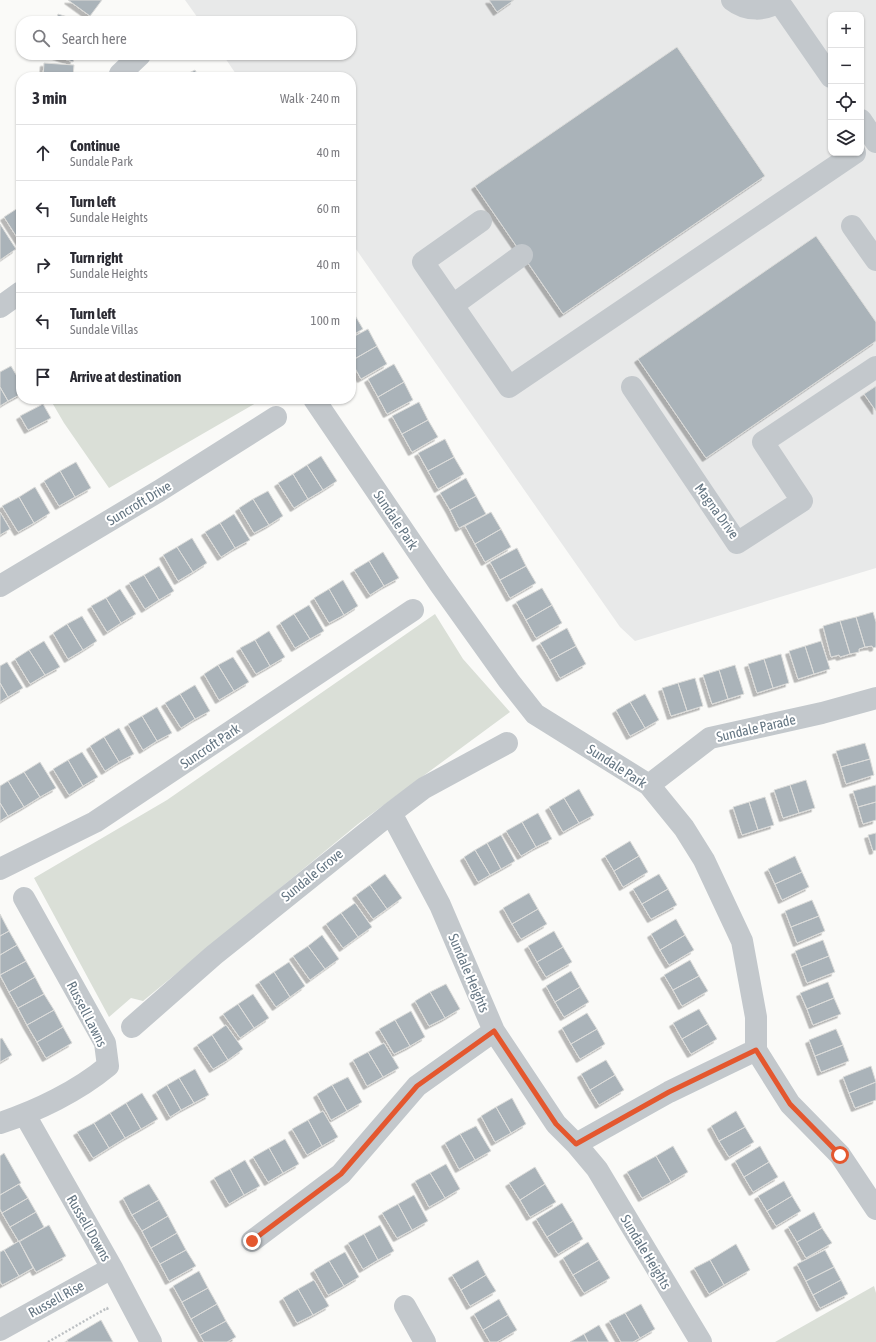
<!DOCTYPE html>
<html lang="en">
<head>
<meta charset="utf-8">
<style>
  :root { --surface:#fff; --page:#f2f2f3; --text:#2b2b33; --muted:#7c7c81; --line:#e1e1e2 }
  body { margin:0; font-family:"Asap Condensed",sans-serif; background:var(--page); color:var(--text) }
  .controls { position:absolute; right:12px; top:12px; display:grid; overflow:hidden; border-radius:8px; box-shadow:0 1px 3px #0004 }
  .controls button { width:36px; height:36px; display:grid; place-items:center; padding:0; border:0; border-bottom:1px solid var(--line); background:var(--surface); color:var(--text); font:20px sans-serif }
  .stop { position:absolute; width:12px; height:12px; margin:-9px; border:3px solid #e4572e; border-radius:50%; background:#fff }
  .stop.end { background:#e4572e; border-color:#fff; box-shadow:0 1px 4px #0008 }
  .list { margin:0; padding:0; list-style:none }
  h2 { display:flex; justify-content:space-between; align-items:center; height:52px; margin:0; padding:0 16px; font-size:17px }
  h2 small { font-size:13px; font-weight:400; color:var(--muted) }
  .list li { display:grid; grid-template-columns:26px 1fr auto; gap:12px; align-items:center; box-sizing:border-box; height:56px; padding:0 16px; border-top:1px solid var(--line) }
  .list b { display:block; font-size:15px; white-space:nowrap }
  .list p { margin:0; font-size:13px; white-space:nowrap; color:var(--muted) }
  .list em { font-size:13px; font-style:normal; color:var(--muted) }
  .icon { flex:none; width:22px; height:22px; fill:none; stroke:currentColor; stroke-width:2; stroke-linecap:round; stroke-linejoin:round }
  .map { position:relative; flex:none; width:876px; height:1342px; overflow:hidden }
  .search { position:absolute; background:var(--surface); box-shadow:0 1px 3px #0004; left:16px; top:16px; width:340px; height:44px; display:flex; align-items:center; gap:10px; box-sizing:border-box; padding:0 14px; border-radius:16px; color:var(--muted); font-size:15px }
  .panel { position:absolute; background:var(--surface); box-shadow:0 1px 3px #0004; left:16px; top:72px; width:340px; height:332px; border-radius:16px }
  .map>svg:first-child { display:block }
</style>
</head>
<body>
<div class="map">
<svg width="876" height="1342" viewBox="0 0 876 1342">
  <defs>
    <filter id="shadow"><feDropShadow dx="-3.5" dy="3.5" stdDeviation="0" flood-color="#0004"/></filter>
  </defs>
  <rect width="100%" height="100%" fill="#fafaf8"/>
  <path fill="#e8e9e9" fill-rule="evenodd" d="M185,0H876V568L635,641L620,627L351,242V77H238L223,55H351V21H200ZM831,15H861V153H831Z"/>
  <path fill="#dadfd7" d="M50,399H263L109,488L64,423Z
    M435,614L463,659L510,712L358,824L143,1001L131,998L109,1017L34,878L167,800Z
    M874,1286L876,1293V1342H775Z"/>
  <path fill="#aab3b9" stroke="#dcdcda" filter="url(#shadow)" d="M68,0H102L90,16Z
    M489,0H514L497,12Z
    M58,14L80,21H56Z
    M677,47L765,176L563,314L475,186Z
    M54,55H75L73,62Z
    M44,63L74,65L73,77H43Z
    M195,70L199,77H181Z
    M21,206V242H20L4,217Z
    M0,224L16,249L0,260Z
    M816,236L876,322V341L706,458L638,359Z
    M353,312L363,329L351,336V313Z
    M368,329L377,346L351,361V338Z
    M377,346L387,364L361,379L351,361Z
    M394,364L404,382L378,397L368,379Z
    M11,366L21,383V394L8,401L0,387V372Z
    M404,382L413,400L387,414L378,397Z
    M876,386V411L864,394Z
    M0,387L8,401L0,406Z
    M419,402L428,420L402,434L392,416Z
    M43,404L51,418L28,430L20,416Z
    M428,420L438,437L412,452L402,434Z
    M445,439L454,457L428,471L418,453Z
    M321,456L337,481L323,490L307,465Z
    M454,457L464,474L438,489L428,471Z
    M76,462L91,488L75,497L60,471Z
    M307,465L323,490L308,499L293,474Z
    M60,471L75,497L59,506L44,481Z
    M293,474L308,499L294,508L278,483Z
    M466,478L476,496L450,510L440,493Z
    M35,487L50,513L34,523L19,497Z
    M268,491L283,516L269,525L253,499Z
    M476,496L486,514L459,528L450,510Z
    M19,497L34,523L18,532L2,506Z
    M253,499L269,525L254,533L239,508Z
    M0,512L10,529L0,535Z
    M491,512L501,529L475,544L465,526Z
    M234,514L250,540L235,548L220,523Z
    M220,523L235,548L221,557L205,532Z
    M501,529L511,547L485,562L475,544Z
    M192,538L207,563L193,572L177,547Z
    M177,547L193,572L178,581L163,555Z
    M517,548L526,566L500,580L490,562Z
    M383,552L399,578L384,586L369,561Z
    M369,561L384,586L370,595L354,570Z
    M159,566L174,591L159,600L144,575Z
    M526,566L536,583L510,598L500,580Z
    M144,575L159,600L145,609L129,583Z
    M343,580L358,606L344,615L329,589Z
    M542,588L552,605L526,620L516,602Z
    M120,589L136,614L121,623L106,598Z
    M329,589L344,615L329,623L314,598Z
    M106,598L121,623L107,632L91,606Z
    M309,605L324,631L310,639L294,614Z
    M552,605L562,623L536,638L526,620Z
    M873,612L876,622V647L873,648L872,646L865,647L856,617Z
    M294,614L310,639L295,648L280,623Z
    M82,616L97,641L83,650L67,624Z
    M856,617L865,647L859,649V652L850,654L840,621Z
    M840,621L850,654L840,657L839,655L831,657L823,626Z
    M67,624L83,650L68,659L53,633Z
    M567,628L576,646L550,660L540,643Z
    M269,631L285,657L270,666L255,640Z
    M255,640L270,666L256,674L240,648Z
    M44,641L60,667L45,675L29,650Z
    M821,641L830,669L814,674L805,646Z
    M576,646L586,664L560,678L550,660Z
    M805,646L814,674L798,679L789,651Z
    M29,650L45,675L30,684L15,659Z
    M781,654L789,683L773,688L764,659Z
    M233,657L249,682L234,691L218,665Z
    M764,659L773,688L757,693L748,664Z
    M7,662L23,688L8,697L0,683V666Z
    M218,665L234,691L219,700L204,674Z
    M735,665L744,694L728,699L719,670Z
    M719,670L728,699L712,704L703,675Z
    M695,678L703,706L687,711L678,683Z
    M0,683L8,697L0,702Z
    M678,683L687,711L671,716L662,688Z
    M195,685L210,711L195,719L180,694Z
    M180,694L195,719L181,728L165,703Z
    M645,694L659,720L645,728L630,702Z
    M630,702L645,728L630,736L616,710Z
    M157,707L172,733L157,741L142,716Z
    M142,716L157,741L143,750L128,724Z
    M119,728L134,754L119,762L104,737Z
    M104,737L119,762L105,771L90,746Z
    M865,743L870,759L841,767L836,751Z
    M82,752L98,777L83,786L68,760Z
    M870,759L874,775L846,784L841,767Z
    M68,760L83,786L69,795L53,769Z
    M40,762L56,788L40,797L24,772Z
    M24,772L40,797L24,807L8,781Z
    M806,780L815,808L799,813L790,785Z
    M8,781L24,807L8,816L0,803V786Z
    M790,785L799,813L783,818L774,790Z
    M876,785V802L858,807L853,791Z
    M579,789L594,815L579,823L564,798Z
    M765,797L774,825L758,830L749,802Z
    M564,798L579,823L563,832L549,807Z
    M749,802L758,830L742,835L733,807Z
    M876,802V820L863,824L858,807Z
    M0,803L8,816L0,821Z
    M538,813L552,839L536,847L522,822Z
    M522,822L536,847L521,856L506,831Z
    M876,833V850L873,851L868,835Z
    M501,835L515,861L501,869L487,843Z
    M630,841L639,856L614,871L605,856Z
    M487,843L501,869L490,875L475,850Z
    M475,850L490,875L478,882L464,857Z
    M639,856L648,872L623,887L614,871Z
    M795,856L802,872L775,884L768,869Z
    M802,872L809,887L782,900L775,884Z
    M385,874L402,898L387,909L370,885Z
    M659,874L668,889L642,904L633,889Z
    M370,885L387,909L373,919L356,895Z
    M668,889L677,905L651,919L642,904Z
    M529,893L538,909L512,924L503,908Z
    M812,900L819,916L791,927L785,911Z
    M355,903L372,927L358,937L341,913Z
    M538,909L547,924L521,939L512,924Z
    M341,913L358,937L343,948L326,924Z
    M0,914L9,931L0,936Z
    M819,916L825,931L797,943L791,927Z
    M676,919L685,935L660,950L651,934Z
    M9,931L17,945L0,955V936Z
    M554,931L563,947L537,962L528,946Z
    M322,935L339,959L325,969L308,946Z
    M685,935L694,950L669,965L660,950Z
    M823,940L829,956L801,967L795,951Z
    M17,945L26,961L0,975V955Z
    M308,946L325,969L310,980L293,956Z
    M563,947L572,962L546,977L537,962Z
    M829,956L835,972L807,983L801,967Z
    M690,960L699,976L673,990L664,975Z
    M26,961L35,977L9,992L0,975Z
    M289,962L305,986L290,997L274,972Z
    M571,971L580,987L555,1002L546,986Z
    M274,972L290,997L276,1007L259,982Z
    M699,976L708,991L682,1006L673,990Z
    M35,977L44,994L18,1008L9,992Z
    M828,982L834,998L807,1009L800,993Z
    M446,984L460,1009L445,1018L430,992Z
    M580,987L589,1002L564,1017L555,1002Z
    M430,992L445,1018L429,1026L415,1001Z
    M44,994L54,1010L27,1025L18,1008Z
    M253,994L269,1018L254,1028L238,1004Z
    M834,998L841,1014L813,1025L807,1009Z
    M238,1004L254,1028L240,1038L223,1014Z
    M699,1009L708,1024L682,1039L673,1023Z
    M54,1010L63,1027L37,1042L27,1025Z
    M411,1011L425,1037L410,1046L395,1020Z
    M587,1013L597,1029L571,1044L562,1028Z
    M395,1020L410,1046L394,1054L379,1029Z
    M708,1024L717,1039L691,1054L682,1039Z
    M226,1025L243,1049L228,1060L212,1035Z
    M63,1027L72,1043L46,1058L37,1042Z
    M597,1029L605,1044L580,1059L571,1044Z
    M836,1029L843,1045L815,1056L809,1040Z
    M212,1035L228,1060L213,1069L197,1045Z
    M2,1038L12,1055L0,1062V1039Z
    M384,1043L399,1068L383,1077L368,1052Z
    M843,1045L849,1061L821,1072L815,1056Z
    M368,1052L383,1077L367,1086L353,1060Z
    M606,1060L615,1075L590,1090L581,1074Z
    M871,1066L876,1082L849,1093L843,1077Z
    M195,1069L209,1095L194,1103L179,1078Z
    M615,1075L624,1090L599,1105L590,1090Z
    M348,1077L362,1102L347,1111L332,1085Z
    M179,1078L194,1103L181,1110L167,1085Z
    M876,1082V1100L855,1108L849,1093Z
    M167,1085L181,1110L170,1117L156,1092Z
    M332,1085L347,1111L331,1120L317,1094Z
    M142,1093L158,1119L141,1129L126,1103Z
    M512,1098L526,1124L511,1133L496,1107Z
    M126,1103L141,1129L125,1138L110,1113Z
    M496,1107L511,1133L495,1142L481,1116Z
    M323,1111L338,1137L322,1146L308,1120Z
    M736,1111L745,1127L719,1141L711,1126Z
    M110,1113L125,1138L109,1148L94,1123Z
    M308,1120L322,1146L307,1155L292,1129Z
    M94,1123L109,1148L93,1158L77,1132Z
    M476,1126L491,1151L475,1160L460,1134Z
    M745,1127L754,1142L729,1157L719,1141Z
    M460,1134L475,1160L459,1169L445,1143Z
    M285,1139L299,1164L283,1173L269,1148Z
    M673,1146L688,1172L671,1182L656,1156Z
    M760,1146L769,1162L744,1177L735,1161Z
    M269,1148L283,1173L268,1182L253,1157Z
    M4,1153L21,1183L0,1195V1156Z
    M656,1156L671,1182L642,1198L627,1172Z
    M245,1160L260,1186L244,1195L230,1169Z
    M769,1162L778,1177L753,1192L744,1177Z
    M446,1164L460,1189L445,1198L430,1173Z
    M535,1167L545,1184L520,1200L509,1183Z
    M230,1169L244,1195L229,1204L214,1178Z
    M430,1173L445,1198L429,1207L415,1181Z
    M784,1181L792,1196L767,1211L758,1196Z
    M19,1184L28,1198L2,1213L0,1209V1195Z
    M149,1184L159,1200L132,1215L123,1198Z
    M545,1184L556,1202L530,1217L520,1200Z
    M414,1195L428,1221L412,1230L398,1204Z
    M792,1196L801,1211L776,1226L767,1211Z
    M28,1198L36,1212L10,1227L2,1213Z
    M159,1200L168,1216L142,1231L132,1215Z
    M562,1203L573,1221L547,1237L536,1219Z
    M398,1204L412,1230L397,1238L382,1213Z
    M36,1212L44,1227L19,1242L10,1227Z
    M814,1212L822,1228L797,1242L788,1227Z
    M168,1216L177,1233L151,1248L142,1231Z
    M573,1221L583,1239L558,1254L547,1237Z
    M49,1225L66,1256L36,1272L19,1241Z
    M380,1225L394,1251L378,1260L364,1234Z
    M822,1228L832,1243L806,1258L797,1242Z
    M177,1233L186,1250L160,1264L151,1248Z
    M364,1234L378,1260L363,1269L348,1243Z
    M19,1241L33,1268L19,1276L4,1250Z
    M588,1242L599,1260L573,1275L563,1258Z
    M736,1244L750,1270L724,1285L710,1260Z
    M4,1250L19,1276L2,1285L0,1281V1252Z
    M186,1250L196,1266L169,1281L160,1264Z
    M825,1250L834,1267L806,1281L797,1264Z
    M345,1252L359,1277L344,1286L329,1261Z
    M478,1260L486,1275L461,1290L452,1275Z
    M599,1260L610,1278L584,1293L573,1275Z
    M710,1260L724,1285L709,1294L694,1268Z
    M329,1261L344,1286L328,1295L314,1270Z
    M834,1267L841,1280L813,1295L806,1281Z
    M199,1271L208,1288L182,1302L173,1286Z
    M486,1275L496,1291L470,1306L461,1290Z
    M314,1280L329,1306L313,1315L298,1289Z
    M841,1280L848,1294L820,1308L813,1295Z
    M208,1288L217,1304L191,1319L182,1302Z
    M298,1289L313,1315L297,1323L283,1298Z
    M499,1299L508,1315L483,1330L474,1314Z
    M217,1304L226,1321L200,1335L191,1319Z
    M641,1304L655,1329L640,1338L625,1313Z
    M625,1313L640,1338L633,1342H621L609,1321Z
    M508,1315L517,1330L497,1342H490L483,1330Z
    M101,1320L113,1342H68L67,1340Z
    M226,1321L236,1337L227,1342H204L200,1335Z
    M599,1325L609,1342H588L584,1334Z
    M584,1334L588,1342H570Z"/>
  <g fill="none" stroke-linecap="round" stroke-linejoin="round">
    <path stroke="#bbbfc2" stroke-width="2.5" stroke-dasharray="2 2" stroke-linecap="butt" d="M48,1342L107,1308L108,1310"/>
    <path stroke="#c3c8cc" stroke-width="22" d="M732,0C746,11 766,12 780,0
      M779,2L831,77
      M119,77L120,74L140,55
      M861,120L876,142
      M481,221L423,262L509,387L855,153
      M852,226L876,260
      M453,305L522,255
      M0,307L21,292
      M632,387L737,543L802,501L763,442L876,367
      M314,399L439,583L509,681L535,714L649,785L684,828L704,860L742,941L756,1017V1050L790,1104L840,1155L876,1209
      M0,586L159,491L276,417
      M649,785L710,738L822,713L876,698
      M391,813L440,905L494,1031L556,1124L576,1144L597,1169L701,1342
      M0,869L95,822L413,610
      M132,1027L214,955L391,813L424,788L507,743
      M25,1115L112,1268L151,1342
      M0,1123C37,1111 78,1091 108,1066L105,1043L24,898
      M576,1144L669,1092L756,1050
      M252,1241L341,1174L417,1086L494,1031
      M405,1306L425,1342
      M0,1330L112,1268"/>
  </g>
  <g fill="none" stroke-linecap="round" stroke-linejoin="round">
    <path stroke="#e4572e" stroke-width="5" d="M252,1241L341,1174L417,1086L494,1031L556,1124L576,1144L669,1092L756,1050L790,1104L840,1155"/>
  </g>
  <g text-anchor="middle" stroke-width="4" stroke-linejoin="round" paint-order="stroke">
    <g font-size="14" fill="#657683" stroke="#fff">
      <text transform="translate(139 503) rotate(-31)" y="5">Suncroft Drive</text>
      <text transform="translate(717 511) rotate(54)" y="5">Magna Drive</text>
      <text transform="translate(396 520) rotate(56)" y="5">Sundale Park</text>
      <text transform="translate(756 728) rotate(-13)" y="5">Sundale Parade</text>
      <text transform="translate(210 746) rotate(-34)" y="5">Suncroft Park</text>
      <text transform="translate(617 766) rotate(33)" y="5">Sundale Park</text>
      <text transform="translate(312 875) rotate(-39)" y="5">Sundale Grove</text>
      <text transform="translate(469 973) rotate(67)" y="5">Sundale Heights</text>
      <text transform="translate(87 1014) rotate(63)" y="5">Russell Lawns</text>
      <text transform="translate(89 1228) rotate(60)" y="5">Russell Downs</text>
      <text transform="translate(646 1252) rotate(59)" y="5">Sundale Heights</text>
      <text transform="translate(56 1299) rotate(-29)" y="5">Russell Rise</text>
    </g>
  </g>
</svg>
<div class="controls">
<button>+</button>
<button>−</button>
<button><svg class="icon" aria-label="locate" viewBox="0 0 24 24"><circle cx="12" cy="12" r="6"/><path d="M12 2v4M12 18v4M2 12h4M18 12h4"/></svg></button>
<button><svg class="icon" aria-label="layers" viewBox="0 0 24 24"><path d="M12 4l9 5-9 5-9-5zM3 14l9 5 9-5"/></svg></button>
</div>
<div class="stop" style="left:840px;top:1155px"></div>
<div class="stop end" style="left:252px;top:1241px"></div>
<div class="search"><svg class="icon" aria-label="search" viewBox="0 0 24 24"><circle cx="10" cy="10" r="6"/><path d="M15 15l6 6"/></svg>Search here</div>
<section class="panel">
<h2>3 min<small>Walk · 240 m</small></h2>
<ul class="list">
<li><svg class="icon" aria-label="ahead" viewBox="0 0 24 24"><path d="M12 20V5M6 11l6-6 6 6"/></svg><div><b>Continue</b><p>Sundale Park</p></div><em>40 m</em></li>
<li><svg class="icon" aria-label="left" viewBox="0 0 24 24"><path d="M17 20v-9H6M10 6l-5 5 5 5"/></svg><div><b>Turn left</b><p>Sundale Heights</p></div><em>60 m</em></li>
<li><svg class="icon" aria-label="right" viewBox="0 0 24 24"><path d="M7 20v-9h11M14 6l5 5-5 5"/></svg><div><b>Turn right</b><p>Sundale Heights</p></div><em>40 m</em></li>
<li><svg class="icon" aria-label="left" viewBox="0 0 24 24"><path d="M17 20v-9H6M10 6l-5 5 5 5"/></svg><div><b>Turn left</b><p>Sundale Villas</p></div><em>100 m</em></li>
<li><svg class="icon" aria-label="arrive" viewBox="0 0 24 24"><path d="M6 21V4h12l-3 4 3 4H6"/></svg><div><b>Arrive at destination</b></div></li>
</ul>
</section>
</div>
</body>
</html>
